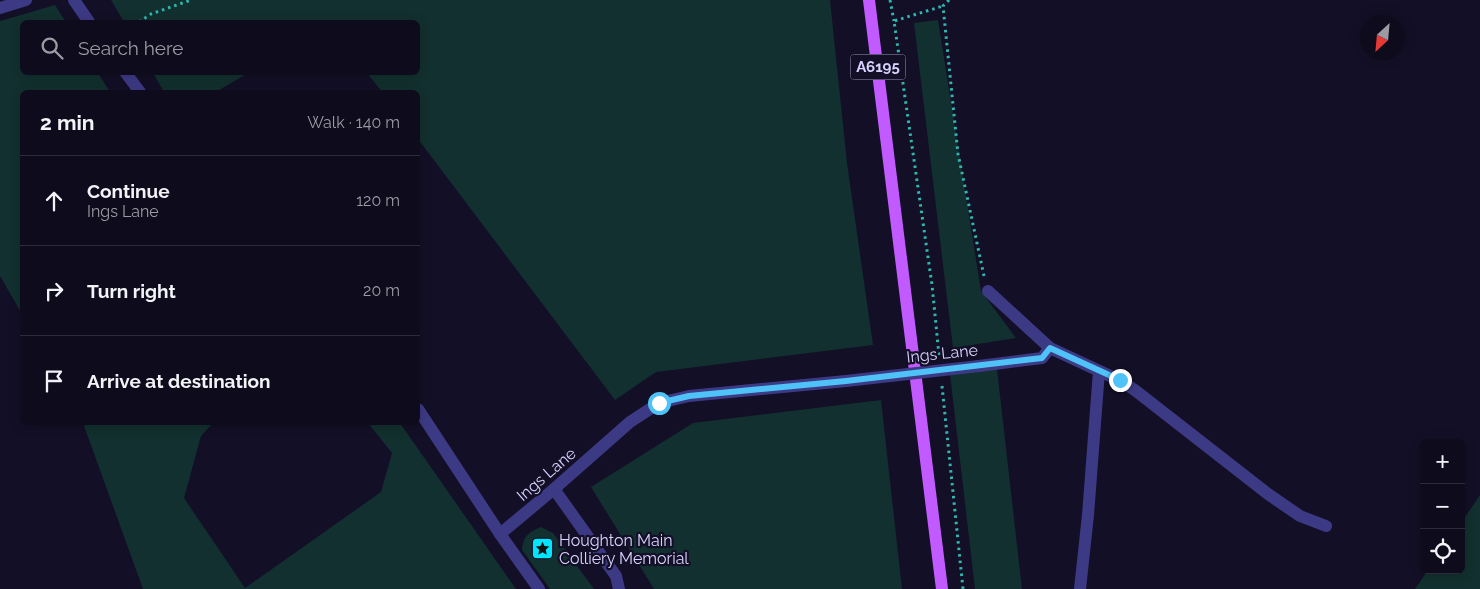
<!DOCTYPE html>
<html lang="en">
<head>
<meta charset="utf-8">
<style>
  :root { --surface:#0e0b1c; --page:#171425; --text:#f1f3f6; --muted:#9b9ba3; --line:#2e2b3b }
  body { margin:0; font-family:Raleway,sans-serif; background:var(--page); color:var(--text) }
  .controls { position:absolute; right:15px; bottom:15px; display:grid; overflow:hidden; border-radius:8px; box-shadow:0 2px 12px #0003 }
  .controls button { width:45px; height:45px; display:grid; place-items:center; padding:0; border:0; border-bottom:1px solid var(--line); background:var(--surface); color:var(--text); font:25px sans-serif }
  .compass { position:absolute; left:1360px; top:15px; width:45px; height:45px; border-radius:50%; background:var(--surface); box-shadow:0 2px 12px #0003; rotate:206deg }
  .stop { position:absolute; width:15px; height:15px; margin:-11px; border:4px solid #4fc3f7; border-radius:50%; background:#fff }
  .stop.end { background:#4fc3f7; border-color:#fff; box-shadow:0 1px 5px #0008 }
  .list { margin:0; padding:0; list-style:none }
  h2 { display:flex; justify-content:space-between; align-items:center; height:65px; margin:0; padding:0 20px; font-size:21px }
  h2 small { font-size:16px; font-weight:400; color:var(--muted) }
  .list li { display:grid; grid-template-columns:32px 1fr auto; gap:15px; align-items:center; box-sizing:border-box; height:90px; padding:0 20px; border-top:1px solid var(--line) }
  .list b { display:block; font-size:19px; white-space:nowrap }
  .list p { margin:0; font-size:16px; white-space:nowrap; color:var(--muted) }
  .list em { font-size:16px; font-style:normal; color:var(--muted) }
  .icon { flex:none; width:28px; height:28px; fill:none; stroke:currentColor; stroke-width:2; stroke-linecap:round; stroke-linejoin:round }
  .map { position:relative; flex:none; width:1480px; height:589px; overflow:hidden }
  .search { position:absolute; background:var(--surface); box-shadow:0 2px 12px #0003; left:20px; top:20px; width:400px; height:55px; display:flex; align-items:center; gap:12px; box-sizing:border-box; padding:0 18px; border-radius:8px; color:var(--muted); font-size:19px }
  .panel { position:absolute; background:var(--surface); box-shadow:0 2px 12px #0003; left:20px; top:90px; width:400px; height:335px; border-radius:8px }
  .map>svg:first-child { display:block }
</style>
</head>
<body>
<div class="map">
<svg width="1480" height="589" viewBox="0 0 1480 589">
  <rect width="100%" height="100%" fill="#130f26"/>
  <path fill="#12302f" d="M111,0H830L847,163L873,345L656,372L615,400L418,139V92H382L367,73L418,72V22H124Z
    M55,5L66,22H22V72L98,73L110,92H22V314L0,276V21Z
    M938,20L981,291L1016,338L953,348L914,23Z
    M153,73H248L216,92H164Z
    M997,369L1022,589H975L950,374Z
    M881,400L902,589H654L591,487L693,423Z
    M83,423H213L201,436L184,498L245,588L381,492L392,453L368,423H400L516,589H143Z
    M1480,495V589H1415L1428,570H1461V523Z
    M541,527L553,533L594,589H550L522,550C523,537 528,532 541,527Z"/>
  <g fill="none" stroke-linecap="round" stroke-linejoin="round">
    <path stroke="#2fb8b0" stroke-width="3" stroke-dasharray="2.5 4" stroke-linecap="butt" d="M890,0L894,21
      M949,0L943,6L958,154L984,276
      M139,22L151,14L191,0
      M939,355L932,285L894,21L943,6
      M942,386L963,589"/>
    <path stroke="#3d3a85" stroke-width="12" d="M1050,348L1121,381L1136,391L1268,494L1300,516L1326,526
      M554,489L616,576L619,589
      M500,534L539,589
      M1080,589L1088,515L1099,371"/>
    <path stroke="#3d3a85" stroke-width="12" d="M74,0L89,22
      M0,8L26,0
      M125,72L140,92
      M979,366L1042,358L1050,348L988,291
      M418,409L500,534L554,489L630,422L659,403L689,396L846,381"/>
    <path stroke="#c25bff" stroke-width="12" d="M869,0L942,589"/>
    <path stroke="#3d3a85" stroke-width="12" d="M846,381L979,366"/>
  </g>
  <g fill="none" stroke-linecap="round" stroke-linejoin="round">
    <path stroke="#4fc3f7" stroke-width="6" d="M659,403L689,396L846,381L1042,358L1050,348L1120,380"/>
  </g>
  <defs>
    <symbol id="sight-square" viewBox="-11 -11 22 22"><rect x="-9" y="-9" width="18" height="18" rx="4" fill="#00e5ff" stroke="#130f26"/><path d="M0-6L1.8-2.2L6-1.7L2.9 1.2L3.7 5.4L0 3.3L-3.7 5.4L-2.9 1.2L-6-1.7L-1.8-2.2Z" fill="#111"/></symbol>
  </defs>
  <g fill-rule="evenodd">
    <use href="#sight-square" x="530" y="536" width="25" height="25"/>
  </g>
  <g text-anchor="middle" stroke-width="4.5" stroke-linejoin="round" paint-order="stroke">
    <rect fill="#130f26" stroke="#9e99be" stroke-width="1" x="850.5" y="54.5" width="55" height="25" rx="4"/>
    <g font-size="15" font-weight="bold" fill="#d9d4ff">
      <text x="878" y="72">A6195</text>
    </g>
    <g font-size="16" fill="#d9d4ff" stroke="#130f26">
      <text transform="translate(942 353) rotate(-6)" y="6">Ings Lane</text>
      <text transform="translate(546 474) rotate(-41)" y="6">Ings Lane</text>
    </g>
    <g font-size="16" fill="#d9d4ff" stroke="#130f26" text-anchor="start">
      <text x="559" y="546">Houghton Main<tspan x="559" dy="18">Colliery Memorial</tspan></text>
    </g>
  </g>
</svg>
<div class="controls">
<button>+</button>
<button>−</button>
<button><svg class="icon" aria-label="locate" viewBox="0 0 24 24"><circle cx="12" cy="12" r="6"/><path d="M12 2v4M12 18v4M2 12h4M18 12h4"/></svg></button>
</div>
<svg class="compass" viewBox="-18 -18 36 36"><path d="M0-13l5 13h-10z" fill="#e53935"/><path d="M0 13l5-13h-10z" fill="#9b9ba3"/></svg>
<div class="stop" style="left:659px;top:403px"></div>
<div class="stop end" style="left:1120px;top:380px"></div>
<div class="search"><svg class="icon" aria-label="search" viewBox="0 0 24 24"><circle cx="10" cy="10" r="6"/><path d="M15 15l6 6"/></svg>Search here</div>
<section class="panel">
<h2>2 min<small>Walk · 140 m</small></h2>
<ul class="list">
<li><svg class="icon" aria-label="ahead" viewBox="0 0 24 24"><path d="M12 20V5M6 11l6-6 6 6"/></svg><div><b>Continue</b><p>Ings Lane</p></div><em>120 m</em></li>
<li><svg class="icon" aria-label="right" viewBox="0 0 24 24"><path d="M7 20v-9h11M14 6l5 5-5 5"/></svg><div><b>Turn right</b></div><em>20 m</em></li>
<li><svg class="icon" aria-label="arrive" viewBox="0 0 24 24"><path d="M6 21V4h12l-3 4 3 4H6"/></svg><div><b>Arrive at destination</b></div></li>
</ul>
</section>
</div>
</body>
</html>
